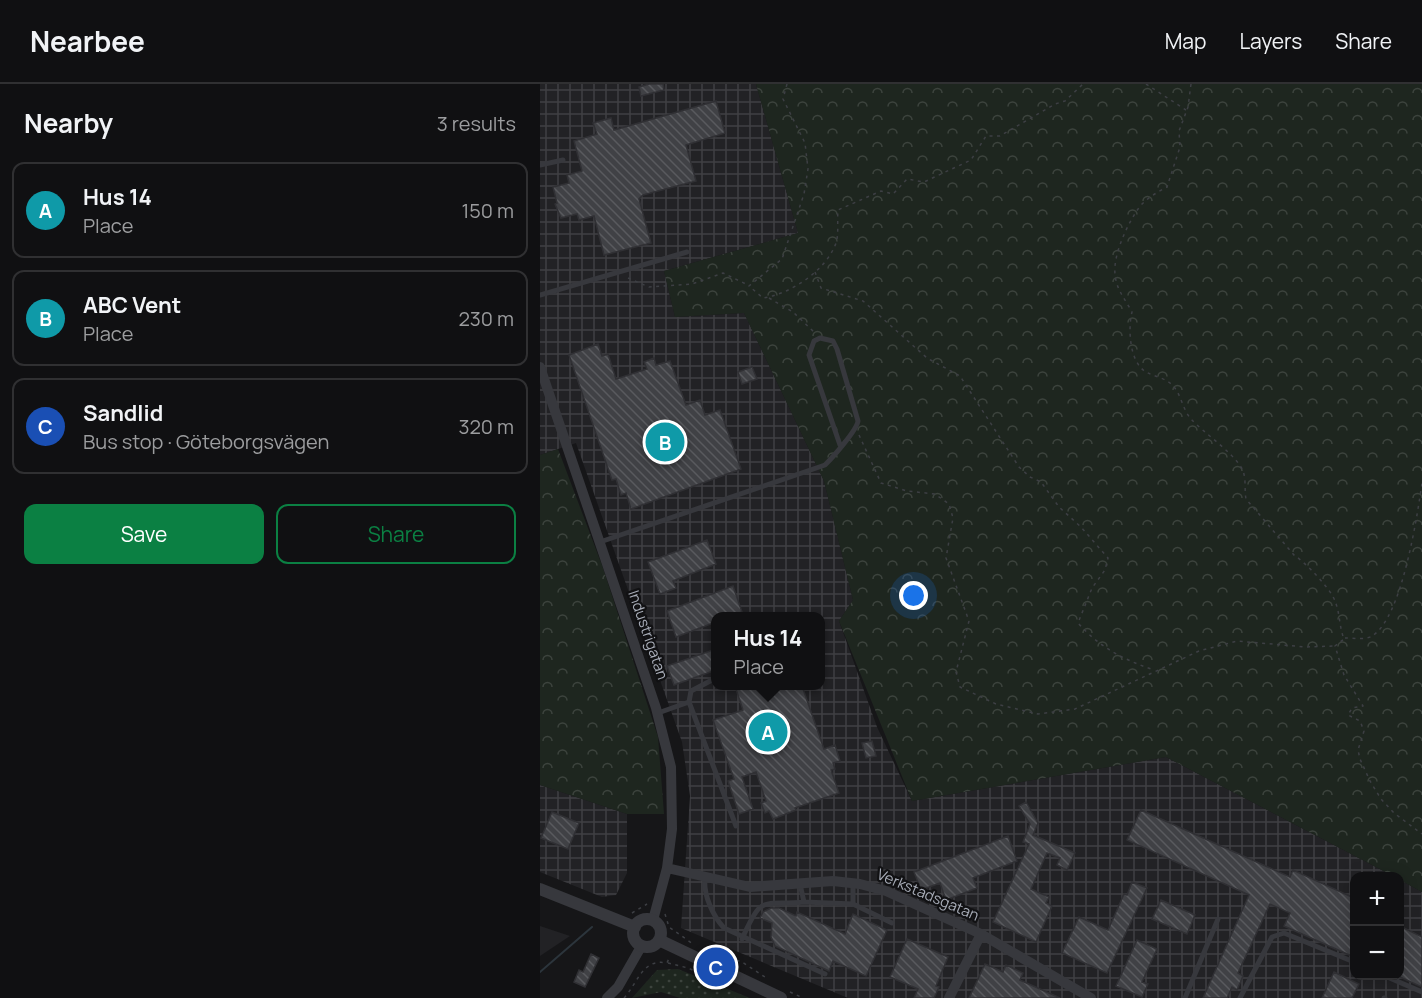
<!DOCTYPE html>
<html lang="en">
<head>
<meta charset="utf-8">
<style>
  :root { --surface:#101012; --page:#19191b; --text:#f1f3f6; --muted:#9c9d9f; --line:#303032; --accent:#0b8043 }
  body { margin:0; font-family:Manrope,sans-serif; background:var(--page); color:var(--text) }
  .controls { position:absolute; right:18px; bottom:18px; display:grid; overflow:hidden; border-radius:12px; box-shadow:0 3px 15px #0003 }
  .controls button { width:54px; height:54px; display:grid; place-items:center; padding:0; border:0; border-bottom:2px solid var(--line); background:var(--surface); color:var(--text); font:30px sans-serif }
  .you { position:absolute; left:374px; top:512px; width:21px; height:21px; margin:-15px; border:4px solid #fff; border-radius:50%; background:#1a73e8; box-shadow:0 0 0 9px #1a73e833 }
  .badge { display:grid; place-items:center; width:39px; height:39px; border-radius:50%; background:var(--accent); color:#fff; font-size:20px; font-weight:700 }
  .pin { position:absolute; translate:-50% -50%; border:3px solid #fff; box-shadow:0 2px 6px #0006 }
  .popup { position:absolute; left:171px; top:528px; width:114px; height:78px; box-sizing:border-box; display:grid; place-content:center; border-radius:12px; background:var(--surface); filter:drop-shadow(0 2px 4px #0005); font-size:20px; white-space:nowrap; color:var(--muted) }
  .popup b { font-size:22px; color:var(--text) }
  .popup::after { content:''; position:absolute; left:50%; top:100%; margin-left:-12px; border:12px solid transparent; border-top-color:var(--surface) }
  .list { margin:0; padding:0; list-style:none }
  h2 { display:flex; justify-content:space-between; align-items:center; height:78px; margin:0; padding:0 24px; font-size:26px }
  h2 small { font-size:20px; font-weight:400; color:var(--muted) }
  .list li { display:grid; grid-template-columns:39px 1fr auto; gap:18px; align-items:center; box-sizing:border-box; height:96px; margin:0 12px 12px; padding:0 12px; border:2px solid var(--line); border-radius:12px }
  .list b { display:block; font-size:22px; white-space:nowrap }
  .list p { margin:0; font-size:20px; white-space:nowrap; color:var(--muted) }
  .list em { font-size:20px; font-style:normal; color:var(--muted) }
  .actions { display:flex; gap:12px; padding:18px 24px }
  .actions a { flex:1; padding:14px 0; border:2px solid var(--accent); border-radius:12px; text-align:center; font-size:21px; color:var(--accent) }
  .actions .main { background:var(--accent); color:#fff }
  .map { position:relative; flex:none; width:882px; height:914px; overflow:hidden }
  header { display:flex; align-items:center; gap:36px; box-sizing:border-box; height:84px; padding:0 30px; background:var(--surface); border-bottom:2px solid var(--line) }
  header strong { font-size:28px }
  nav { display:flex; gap:33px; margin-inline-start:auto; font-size:21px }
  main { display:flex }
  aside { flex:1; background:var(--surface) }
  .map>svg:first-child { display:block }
</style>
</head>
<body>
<header>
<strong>Nearbee</strong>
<nav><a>Map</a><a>Layers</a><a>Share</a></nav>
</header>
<main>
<aside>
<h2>Nearby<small>3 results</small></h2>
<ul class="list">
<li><span class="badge" style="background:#0f9aa8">A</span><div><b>Hus 14</b><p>Place</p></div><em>150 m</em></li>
<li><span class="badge" style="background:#0f9aa8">B</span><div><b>ABC Vent</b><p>Place</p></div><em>230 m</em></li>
<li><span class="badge" style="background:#1a4fb4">C</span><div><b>Sandlid</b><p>Bus stop · Göteborgsvägen</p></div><em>320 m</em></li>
</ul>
<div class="actions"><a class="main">Save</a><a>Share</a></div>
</aside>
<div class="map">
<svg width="882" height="914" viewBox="0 0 882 914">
  <defs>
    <pattern id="industrial-grid" width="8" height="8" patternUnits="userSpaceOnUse" patternTransform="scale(1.5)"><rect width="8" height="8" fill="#222225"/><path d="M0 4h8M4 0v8" fill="none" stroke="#3f3f43"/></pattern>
    <pattern id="grass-dots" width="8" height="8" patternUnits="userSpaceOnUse" patternTransform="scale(1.5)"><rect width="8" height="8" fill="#1e261f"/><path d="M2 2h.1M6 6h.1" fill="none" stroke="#3c433d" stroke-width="1.8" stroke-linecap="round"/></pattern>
    <pattern id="forest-crowns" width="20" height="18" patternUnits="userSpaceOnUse" patternTransform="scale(1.5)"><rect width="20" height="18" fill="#1e261f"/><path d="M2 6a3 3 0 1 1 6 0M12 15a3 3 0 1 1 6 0" fill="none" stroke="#3c433d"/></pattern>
    <pattern id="building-back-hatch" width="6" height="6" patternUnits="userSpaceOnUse" patternTransform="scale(1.5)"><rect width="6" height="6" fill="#404145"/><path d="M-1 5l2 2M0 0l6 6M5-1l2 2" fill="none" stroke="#595a5e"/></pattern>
  </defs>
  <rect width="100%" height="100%" fill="#161618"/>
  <path fill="#222225" d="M0,842L30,852L0,872Z"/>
  <path fill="url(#industrial-grid)" fill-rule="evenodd" d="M0,0H216L258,149L124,187L135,233L204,229L284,397L313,516L299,537L337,643L372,717L626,673L853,792H814V892H860V796L882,808V914H308L141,844L150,712L142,658L36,359L0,371ZM176,532H280V602H176Z
    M0,701L87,730V789L76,811L62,813L0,788Z"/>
  <path fill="url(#grass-dots)" d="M138,885L210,914H140L121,908L92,914L117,886Z"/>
  <path fill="url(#forest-crowns)" d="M216,0H882V808L860,796V792H853L626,673L372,717L299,537L313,516L284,397L204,229L135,233L124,187L258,149Z
    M18,365L63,484L118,653L124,730H87L0,701V371Z"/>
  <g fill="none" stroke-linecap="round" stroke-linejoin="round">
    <path stroke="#2c353c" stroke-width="2" d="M0,888L52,843"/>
  </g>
  <path fill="url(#building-back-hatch)" stroke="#303034" stroke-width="1.5" d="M109,0H123L124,6L101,12L99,3Z
    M176,17L185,49L146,61L156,97L103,111L99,115L111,159L64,171L54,132L39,136L37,130L21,134L15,120L17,119L13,103L29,99L27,91L42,87L34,57L57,50L53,39L71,34L74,46Z
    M58,260L62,272L68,270L76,295L107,285L104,278L114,274L116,281L130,277L146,321L160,316L165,331L180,326L201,385L91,425L86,409L81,411L76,395L72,396L29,271Z
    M212,283L217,295L202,300L198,288Z
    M167,456L176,480L133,497L136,504L120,510L108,478Z
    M193,502L202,528L189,532H176V538L136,553L127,527Z
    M176,565V586L134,601L127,582Z
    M195,602H262L284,665L295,661L300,677L293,679L295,685L291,686L299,709L255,724L256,726L233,735L229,727L225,729L221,719L226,717L216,688L202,693L213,725L199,730L188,697L194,695L173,636L203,626Z
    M332,657L336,672L326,674L322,659Z
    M486,718L498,739L493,751L535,769L527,786L517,781L520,774L507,769L491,805L509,813L506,819L512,822L496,858L453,838L489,760L483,758L490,740L479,722Z
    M601,726L750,793L753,786L814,814V873L744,842L750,829L730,820L698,889L703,892L697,906L692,903L687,914H663L709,811L587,756Z
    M12,728L39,739L28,765L1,754Z
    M468,752L477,777L433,794L437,804L406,816L400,799L381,806L374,788Z
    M592,798L607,804L567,889L522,869L539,833L568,846L584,810L587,811Z
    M621,816L655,831L647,850L612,835Z
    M231,824H239L256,832L257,828L305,850L313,830L347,846L326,892L293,877L289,887L235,862L231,853L232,839L220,834L223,828Z
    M860,842L882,853V903L860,893Z
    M367,855L408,873L396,902L399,903L394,914H374L378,905L350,893Z
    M597,856L617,865L602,898L608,900L602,913L576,902Z
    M51,870L59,874L45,903L34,898L39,886L43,888Z
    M445,880L463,888L466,881L483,889L480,896L520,914H429Z
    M794,888L819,900L812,914H782Z"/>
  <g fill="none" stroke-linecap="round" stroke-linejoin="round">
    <path stroke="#3d3f44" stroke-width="1.5" stroke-dasharray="3 4.5" stroke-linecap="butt" d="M247,0L243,15L265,59L268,85L264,110L242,175L209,202L223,214C250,210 286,187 296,159C299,150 297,137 298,126L341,107L353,110L367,95L384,98L431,76L446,52H460L515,20L525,17L543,0
      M606,0L646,26
      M651,0L648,23L639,47L640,63L627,103C616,109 605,115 598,125C587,141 573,171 575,190C576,205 585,215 592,228C588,244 589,278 606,288C615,293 627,294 634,303C641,311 643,326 651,335C664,349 691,367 701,383C707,392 704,405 706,415L754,471C765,478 791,505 795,517C800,529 799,542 804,555L795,562L804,591L823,622L812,624L808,631L820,637L824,647L818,666L820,675L830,697L841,715L854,729L882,750
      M275,188L281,204L323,217L387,274L420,292L479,383L490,393L501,398L519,423L541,443L568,474L565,486L552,504L538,539C559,563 584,576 614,586
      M88,194L109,203L152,200L183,189L208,201
      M229,214L253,228L275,249
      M319,351L341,399L367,407L395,410L409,420L413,434L406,474L429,537L416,588L420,603L456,620L498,630L535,625L659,567L697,557L766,563L794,562
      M805,554C813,554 826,556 832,552C862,534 877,433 882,399
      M92,829L107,820
      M125,830L129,843L153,860
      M168,867L202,878L228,895
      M128,879L148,884L179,898L180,895
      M250,908L263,914
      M84,914C98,899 102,874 127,879L130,872"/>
    <path stroke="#37383d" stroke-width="5" d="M0,81L23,76
      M0,211L147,168
      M60,458L285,381C293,373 317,346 318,337L297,265L293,257L280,254L274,257L269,271L300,361
      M149,618L151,607L176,594
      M118,629L149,618L196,742
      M165,793C163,811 173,832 184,844L285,890
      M260,800L264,818L313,820V799
      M313,820L352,839
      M202,855C222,810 220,822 264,818
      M845,892L882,908
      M645,914L678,835
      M700,914L732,853L744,849L814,878
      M844,914H845"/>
    <path stroke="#37383d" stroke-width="10" d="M0,283L116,624L131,683L132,745L127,784L113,836
      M127,784L210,803L293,797L320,800L346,807L441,850L551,914
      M67,914L78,903L102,861
      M409,914L441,850"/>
    <path stroke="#37383d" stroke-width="12" d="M0,805L95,843
      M93 849a14 14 0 1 1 28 0a14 14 0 1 1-28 0Z
      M119,856L241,914"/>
  </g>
  <g text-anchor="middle" stroke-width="4.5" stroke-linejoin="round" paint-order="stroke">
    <g font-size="15" fill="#a8adb8" stroke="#111113">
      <text transform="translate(108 551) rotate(71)" y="5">Industrigatan</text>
      <text transform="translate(388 811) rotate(23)" y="5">Verkstadsgatan</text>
    </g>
  </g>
</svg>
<div class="controls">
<button>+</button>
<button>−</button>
</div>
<div class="you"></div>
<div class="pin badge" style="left:228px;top:648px;background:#0f9aa8">A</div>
<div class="popup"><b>Hus 14</b>Place</div>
<div class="pin badge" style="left:125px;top:358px;background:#0f9aa8">B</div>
<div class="pin badge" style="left:176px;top:883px;background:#1a4fb4">C</div>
</div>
</main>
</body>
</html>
